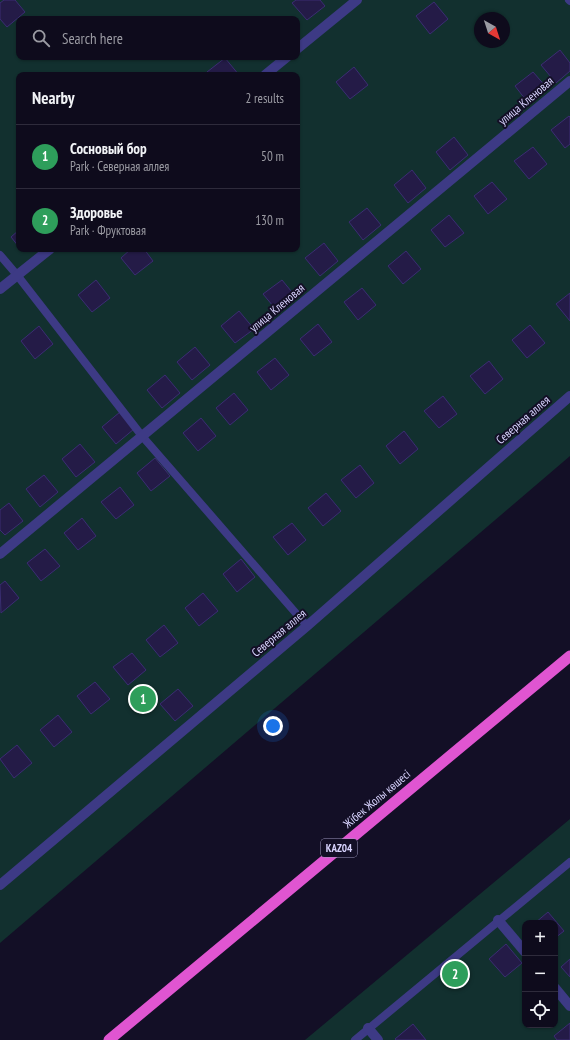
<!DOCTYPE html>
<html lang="en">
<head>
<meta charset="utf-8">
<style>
  :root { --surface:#0e0b1c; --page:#1c1929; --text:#f1f3f6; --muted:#9b9ba3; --line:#2e2b3b; --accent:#1a73e8 }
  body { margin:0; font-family:"PT Sans Narrow",sans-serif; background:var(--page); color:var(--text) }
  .controls { position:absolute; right:12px; bottom:12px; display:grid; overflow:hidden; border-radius:8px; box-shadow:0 1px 3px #0004 }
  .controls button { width:36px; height:36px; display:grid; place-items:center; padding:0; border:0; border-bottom:1px solid var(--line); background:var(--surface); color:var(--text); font:20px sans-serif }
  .compass { position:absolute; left:474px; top:12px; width:36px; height:36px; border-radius:50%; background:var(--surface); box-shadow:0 1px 3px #0004; rotate:141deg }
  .you { position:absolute; left:273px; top:726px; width:14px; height:14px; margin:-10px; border:3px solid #fff; border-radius:50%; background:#1a73e8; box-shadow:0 0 0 6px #1a73e833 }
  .badge { display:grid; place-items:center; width:26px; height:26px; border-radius:50%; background:var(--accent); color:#fff; font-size:13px; font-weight:700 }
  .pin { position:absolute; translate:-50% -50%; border:2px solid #fff; box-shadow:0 1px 4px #0006 }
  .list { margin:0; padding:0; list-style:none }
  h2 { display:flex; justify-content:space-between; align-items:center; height:52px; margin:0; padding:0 16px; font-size:17px }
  h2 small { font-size:13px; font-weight:400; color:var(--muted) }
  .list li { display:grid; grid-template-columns:26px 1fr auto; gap:12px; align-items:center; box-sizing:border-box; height:64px; padding:0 16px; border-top:1px solid var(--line) }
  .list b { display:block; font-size:15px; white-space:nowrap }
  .list p { margin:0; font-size:13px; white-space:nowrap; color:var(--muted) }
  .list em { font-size:13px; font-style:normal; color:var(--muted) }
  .icon { flex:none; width:22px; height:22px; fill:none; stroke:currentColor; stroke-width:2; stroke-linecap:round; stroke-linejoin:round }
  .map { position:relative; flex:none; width:570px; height:1040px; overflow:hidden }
  .search { position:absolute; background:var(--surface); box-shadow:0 1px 3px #0004; left:16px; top:16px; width:284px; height:44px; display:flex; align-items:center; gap:10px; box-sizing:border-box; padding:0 14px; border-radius:8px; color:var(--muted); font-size:15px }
  .panel { position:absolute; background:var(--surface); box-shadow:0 1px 3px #0004; left:16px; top:72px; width:284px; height:180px; border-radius:8px }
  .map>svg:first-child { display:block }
</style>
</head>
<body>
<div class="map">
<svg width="570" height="1040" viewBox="0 0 570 1040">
  <rect width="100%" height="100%" fill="#130f26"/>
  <path fill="#12302f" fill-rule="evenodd" d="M0,0H570V456L0,943ZM480,18H504V42H480ZM19,19H297V57H19ZM19,75H297V249H19Z
    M570,819V1040H305ZM525,923H555V1025H525Z"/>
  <path fill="#241b47" stroke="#3b2d73" d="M4,0H15L25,12L7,27L0,19V3Z
    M296,0H320L325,6L307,20L292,3Z
    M434,2L448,19L430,34L416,16Z
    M560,50L570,63V71L556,83L541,65Z
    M225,58L239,75H209L207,72Z
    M354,67L368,85L350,99L336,82Z
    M533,72L548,89L529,104L515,86Z
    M569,116L570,117V144L565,148L551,130Z
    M454,137L468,155L450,170L436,152Z
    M533,147L547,164L529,179L514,161Z
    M412,170L426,188L408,203L394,185Z
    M492,182L507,199L488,214L474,196Z
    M367,208L381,225L363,240L349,222Z
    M449,215L464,233L445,247L431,230Z
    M19,230V247L11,237Z
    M324,243L338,261L320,276L305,258Z
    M131,249H144L153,261L135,275L121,258Z
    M406,251L421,269L403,284L388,266Z
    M96,280L110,298L92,312L78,295Z
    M282,280L296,297L278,312L263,294Z
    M362,288L376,305L358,320L344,302Z
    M570,293V321L556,304Z
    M239,311L254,329L235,343L221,326Z
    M318,324L332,342L314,356L300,339Z
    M530,325L545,343L527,358L512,340Z
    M39,326L53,344L35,359L21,341Z
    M195,347L210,365L192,380L177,362Z
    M275,358L289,375L271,390L257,372Z
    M489,361L503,379L485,394L470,376Z
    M165,375L180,393L162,408L147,390Z
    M234,393L248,410L230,425L216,408Z
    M443,396L457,414L439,428L424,411Z
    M120,412L134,429L116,444L102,427Z
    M201,418L216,436L198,451L183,433Z
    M404,431L418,449L400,464L386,446Z
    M80,444L95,462L76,477L62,459Z
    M155,458L170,476L151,491L137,473Z
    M360,465L374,483L356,498L341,480Z
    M44,475L58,492L40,507L26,489Z
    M120,487L134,505L116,519L101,502Z
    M326,493L341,511L323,526L308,508Z
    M9,503L23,521L5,535L0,530V510Z
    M82,518L96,536L78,550L64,533Z
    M292,523L306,540L288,555L273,537Z
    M45,549L60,566L41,581L27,563Z
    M241,559L255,577L237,592L223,574Z
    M5,581L19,598L1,613L0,585Z
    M203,593L218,611L199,626L185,608Z
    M164,625L178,643L160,657L146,640Z
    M132,653L146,670L128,685L113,667Z
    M95,682L110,699L91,714L77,696Z
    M178,689L193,706L175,721L160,704Z
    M58,715L72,732L54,747L40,730Z
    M17,745L32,763L14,778L0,759Z
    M548,912L564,931L555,938V923H535Z
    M506,944L522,963L505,977L489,959Z
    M570,959V977L561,967Z
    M570,1023V1040H557L554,1036Z
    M413,1024L426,1040H396L395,1039Z"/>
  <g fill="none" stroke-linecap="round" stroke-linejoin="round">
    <path stroke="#3d3a85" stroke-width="8" d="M569,0L570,1
      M0,255L17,275L142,436L307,626
      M355,1040L570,862"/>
    <path stroke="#3d3a85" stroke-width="10" d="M297,49L357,0
      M265,75L287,57
      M0,289L50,249
      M0,554L570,81
      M0,885L307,626L570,396
      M498,920L525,952
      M555,988L570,1006
      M368,1028L378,1040"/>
    <path stroke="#e055d1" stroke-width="11" d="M109,1040L570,656"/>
  </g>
  <g text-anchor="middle" stroke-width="4" stroke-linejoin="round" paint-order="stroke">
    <rect fill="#130f26" stroke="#9e99be" stroke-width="1" x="321" y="839" width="36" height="18" rx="3"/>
    <g font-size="11" font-weight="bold" fill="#d9d4ff">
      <text x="339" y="852">KАZ04</text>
    </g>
    <g font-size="12" fill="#d9d4ff" stroke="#130f26">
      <text transform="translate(526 101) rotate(-40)" y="4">улица Кленовая</text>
      <text transform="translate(277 308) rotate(-40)" y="4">улица Кленовая</text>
      <text transform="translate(523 420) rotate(-41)" y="4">Северная аллея</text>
      <text transform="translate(279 633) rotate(-40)" y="4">Северная аллея</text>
      <text transform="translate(377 799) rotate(-40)" y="4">Жібек Жолы көшесі</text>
    </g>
  </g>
</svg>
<div class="controls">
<button>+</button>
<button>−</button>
<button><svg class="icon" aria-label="locate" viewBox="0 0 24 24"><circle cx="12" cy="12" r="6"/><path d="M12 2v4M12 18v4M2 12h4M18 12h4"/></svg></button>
</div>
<svg class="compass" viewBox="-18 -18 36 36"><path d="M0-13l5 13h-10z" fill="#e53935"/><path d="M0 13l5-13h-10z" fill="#9b9ba3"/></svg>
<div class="you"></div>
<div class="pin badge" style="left:143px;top:699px;background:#2e9e5b">1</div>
<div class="pin badge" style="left:455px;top:974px;background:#2e9e5b">2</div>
<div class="search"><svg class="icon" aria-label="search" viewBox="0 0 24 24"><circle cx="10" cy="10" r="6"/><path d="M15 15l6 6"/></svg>Search here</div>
<section class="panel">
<h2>Nearby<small>2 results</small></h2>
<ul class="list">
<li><span class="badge" style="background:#2e9e5b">1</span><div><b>Сосновый бор</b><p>Park · Северная аллея</p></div><em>50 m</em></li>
<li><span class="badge" style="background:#2e9e5b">2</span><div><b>Здоровье</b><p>Park · Фруктовая</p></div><em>130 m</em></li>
</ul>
</section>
</div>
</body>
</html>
